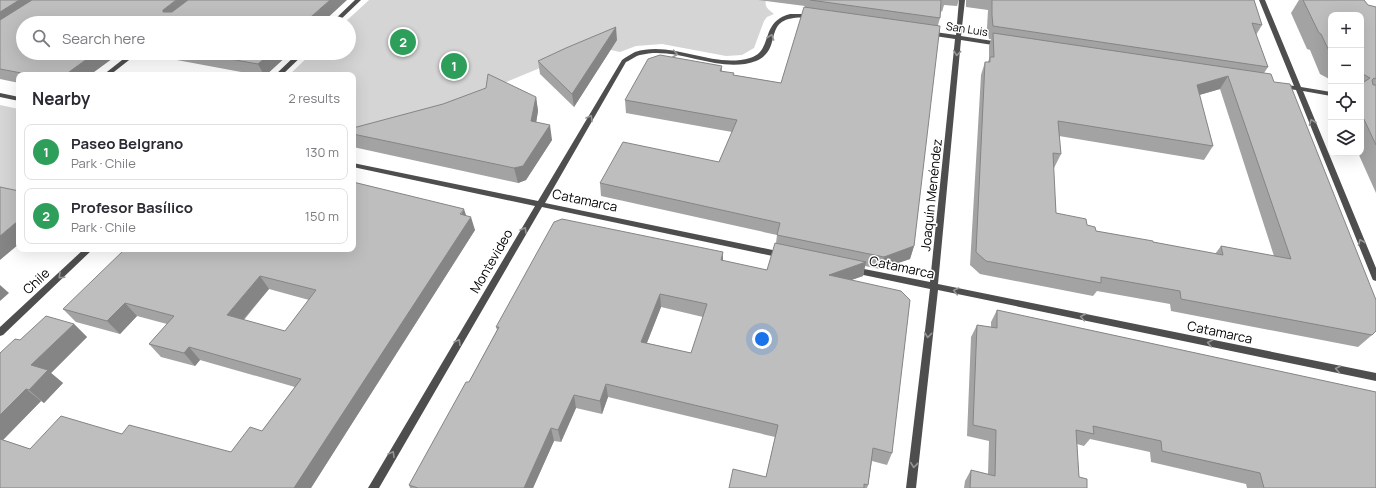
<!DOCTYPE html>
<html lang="en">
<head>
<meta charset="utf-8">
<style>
  :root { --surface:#fff; --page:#f7f7f7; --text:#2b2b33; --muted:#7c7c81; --line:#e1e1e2; --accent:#000 }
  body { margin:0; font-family:Manrope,sans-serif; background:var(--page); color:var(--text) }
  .controls { position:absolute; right:12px; top:12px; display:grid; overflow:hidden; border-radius:8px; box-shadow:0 4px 16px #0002 }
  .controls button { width:36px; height:36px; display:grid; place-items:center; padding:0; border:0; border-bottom:1px solid var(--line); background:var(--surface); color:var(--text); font:20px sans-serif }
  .you { position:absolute; left:762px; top:339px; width:14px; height:14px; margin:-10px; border:3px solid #fff; border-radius:50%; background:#1a73e8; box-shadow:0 0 0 6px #1a73e833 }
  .badge { display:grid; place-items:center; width:26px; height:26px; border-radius:50%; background:var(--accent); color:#fff; font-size:13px; font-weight:700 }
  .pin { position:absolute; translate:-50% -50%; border:2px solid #fff; box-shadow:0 1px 4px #0006 }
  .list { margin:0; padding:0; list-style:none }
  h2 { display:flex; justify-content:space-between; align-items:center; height:52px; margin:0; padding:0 16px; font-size:17px }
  h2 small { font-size:13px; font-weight:400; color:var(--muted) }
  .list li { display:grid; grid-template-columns:26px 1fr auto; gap:12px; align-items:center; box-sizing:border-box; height:56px; margin:0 8px 8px; padding:0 8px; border:1px solid var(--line); border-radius:8px }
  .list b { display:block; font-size:15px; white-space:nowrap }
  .list p { margin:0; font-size:13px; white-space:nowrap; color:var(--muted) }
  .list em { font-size:13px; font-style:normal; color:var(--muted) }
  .icon { flex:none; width:22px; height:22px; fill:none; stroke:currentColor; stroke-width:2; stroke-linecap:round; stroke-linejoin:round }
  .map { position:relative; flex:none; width:1376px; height:488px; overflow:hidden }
  .search { position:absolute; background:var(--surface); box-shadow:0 4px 16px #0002; left:16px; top:16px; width:340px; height:44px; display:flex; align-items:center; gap:10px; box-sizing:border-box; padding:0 14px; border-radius:22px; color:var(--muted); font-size:15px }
  .panel { position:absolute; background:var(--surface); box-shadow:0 4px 16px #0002; left:16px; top:72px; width:340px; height:180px; border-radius:8px }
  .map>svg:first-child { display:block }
</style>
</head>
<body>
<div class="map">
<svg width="1376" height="488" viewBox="0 0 1376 488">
  <rect width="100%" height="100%" fill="#fff"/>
  <path fill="#d5d5d5" d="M369,0H766C764,7 769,10 774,14L767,17L764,21L754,48L742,55L726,56L662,44L636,46L620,52L593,46L487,90L353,136V75H289L312,53H349V23H344Z
    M0,105L19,109V192L0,194Z"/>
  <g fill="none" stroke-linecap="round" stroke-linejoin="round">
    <path fill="#4e4e4e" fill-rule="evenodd" d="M355,0H361L337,23H331Z
      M959,0H965L961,36L999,42L1002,44L999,46L961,40L938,284L1376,373V381L938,290L916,488H906L930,289L854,273L851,272L850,270L851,268L854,267L930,282L955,39L928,35L925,33L928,31L956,35Z
      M1259,0H1265L1301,87L1331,92V96L1303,91L1376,268V281L1373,280L1372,278L1296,90L1282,88L1279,86L1282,84L1294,86Z
      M790,14H808L815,16L812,18C756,13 787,48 756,61C719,75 678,45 640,55C635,56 631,60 626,62L545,203L782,252L785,253L786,255L785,257L782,258L542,207L379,488H368L535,206L353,167V163L538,201L622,60C626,57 631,54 635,52C673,40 712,69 750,58C774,51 759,22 790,14Z
      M131,53H138L110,75H103Z
      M298,53H305L282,75H275Z
      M0,93L19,97V101L0,97Z
      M84,249H93L3,335L0,336V327Z"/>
  </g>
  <path fill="#a3a3a3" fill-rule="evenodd" d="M0,0L23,23L90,75H19V83L0,79Z
    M758,0H959L957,6L944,5L942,12L941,11L940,18L938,25L914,246L910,259L880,269L865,266L863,276L851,280L892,453L887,465L872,461L868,485L867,488H729L766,477L775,437L608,397L602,414L576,408L561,442L554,441L533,488H410L409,485L469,382L497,330L496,327L723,261L767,270L776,243L777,235L601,196L600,183L719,162L732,132L626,113L625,100L722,66V71L734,75L781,83L805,6ZM661,307L703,317L691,353L647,343Z
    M966,0H1254L1262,25L1256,35L1268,67L1264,73L1372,335L1358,347L1171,311L1170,304L1097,291L1093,296L980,274L970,265L981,75L985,62H988L989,59V46L991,39H989L987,28L988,10L966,7ZM1220,89L1274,256L1221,246L1215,254L1153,242L1096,231L1087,225L1056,213L1053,167L1054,168L1061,154L1059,136L1204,160L1213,146L1199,95Z
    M1299,0H1364L1368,5L1376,7V193L1358,153H1361V15H1331V80L1320,74L1310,50L1307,49L1291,13Z
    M617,40L574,107L540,74L538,61Z
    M139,53H290L266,75H257Z
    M536,97L538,111L536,122L552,140L526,180L518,183L353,147V128Z
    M466,216L475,230L311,488H0V353L20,340L74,324L87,337L51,373L63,383L44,403L41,401L3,440L30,449L122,434L231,452L262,431L295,387L200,360L195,366L161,357L149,344L167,324L137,316L120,334L76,322L63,309ZM269,289L309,300L285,331L244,320Z
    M997,310L1376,488H1247L1246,484L1151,462L1150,452L1090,439L1084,446L1077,444L1079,477L1087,488H964L965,481L971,470L988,474L989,441L967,436L971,337L977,325L991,327V322Z"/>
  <path fill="#858585" d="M19,0H46L0,29V12Z
    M176,0H198L170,22L163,12V10Z
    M330,0H347L322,23H304Z
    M616,27L617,40L574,107L572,94Z
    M95,53H120L90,75H65Z
    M271,53H290L266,75H264L258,64Z
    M1228,76L1220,89L1189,98L1197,85Z
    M536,97L538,111L534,136L531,121Z
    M550,125L552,140L526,180L518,183L514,168Z
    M464,209L468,221L471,217L475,230L311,488H294Z
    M19,220V244L0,260V236Z
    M914,246L910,259L880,269L884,257Z
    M723,252V266L721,260Z
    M866,262L863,276L826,289L829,275Z
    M260,276L269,289L236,328L227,315Z
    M0,285L9,293L0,301Z
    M660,294L661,307L642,355L641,342Z
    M125,303L137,316L120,334L107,321Z
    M74,324L87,337L51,373L63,383L44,403L29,390L31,365Z
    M189,347L200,360L195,366L184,353Z
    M606,384L608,397L602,414L600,401Z
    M26,389L41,401L0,443V415Z
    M574,395L576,408L561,442L558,430Z
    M551,428L554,441L533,488H524Z"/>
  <path fill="#bebebe" stroke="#858585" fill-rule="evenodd" d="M0,0H19L0,12Z
    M32,0H176L163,10V12H172L188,0H330L304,23H23V53H95L65,75H32L0,69V20Z
    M810,0H941L940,18Z
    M992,0H1254L1262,25L1252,23L1268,67L993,26L992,15Z
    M1303,0H1364L1368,5L1376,7V79L1374,78L1372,80L1373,85H1376V145L1361,113V84L1370,78L1361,73V15H1331V55L1321,34L1319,33Z
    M804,7L940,26L914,246L884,257L777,235L780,223L600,183L623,142L719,162L737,120L625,100L648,59L660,55L722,66L720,71L734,73L733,75L781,83Z
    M616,27L572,94L538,61L566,48Z
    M993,33L1271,74L1274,82L1290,84L1376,300V331L1372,335L1181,299L1180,291L1101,277V283L986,261L976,252L985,62H990V57H994ZM1228,76L1291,259L1221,246L1223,255L1153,242V241L1096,231L1095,227L1087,225L1086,219L1056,213L1053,153L1061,154L1058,121L1213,146L1197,85Z
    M196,53H271L258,64Z
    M488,74L536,97L531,121L550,125L523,166L514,168L353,134V128L443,104L486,88Z
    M353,182L464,209L460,214L471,217L294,488H0V439L30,449L61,416L122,434L129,425L231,452L250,427L262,431L301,379L189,347L184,353L149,344L174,316L125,303L107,321L63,309L125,249H353ZM260,276L316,290L285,331L227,315Z
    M0,187L19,191V220L0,236Z
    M562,219L723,252L721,260L767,270L775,243L866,262L829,275L901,291L910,300L892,453L873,448L868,485L864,484V488H729L733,469L766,477L778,425L606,384L600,401L574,395L558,430L551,428L524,488H418L409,485L466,382H469L499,327H496L554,222ZM660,294L707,304L691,353L641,342Z
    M997,310L1376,392V488H1264L1260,473L1162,451L1161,441L1093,426L1094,434L1076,430L1079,477L1087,479V488H970L971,470L995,476L996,430L973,425L977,325L997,328Z
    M46,316L74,324L31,365L48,370L29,390L26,389L0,415V353L15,339L20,340Z"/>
  <defs><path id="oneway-chevron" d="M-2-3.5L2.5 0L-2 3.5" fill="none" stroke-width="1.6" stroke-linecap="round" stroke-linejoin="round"/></defs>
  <g stroke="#959595">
    <use href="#oneway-chevron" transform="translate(771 37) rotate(-71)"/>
    <use href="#oneway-chevron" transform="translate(957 53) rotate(96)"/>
    <use href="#oneway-chevron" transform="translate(675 54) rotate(10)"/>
    <use href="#oneway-chevron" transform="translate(590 118) rotate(-60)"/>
    <use href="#oneway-chevron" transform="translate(1312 122) rotate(-112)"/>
    <use href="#oneway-chevron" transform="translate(524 230) rotate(-60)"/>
    <use href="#oneway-chevron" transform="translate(1361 242) rotate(-112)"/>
    <use href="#oneway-chevron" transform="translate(61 276) rotate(137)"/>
    <use href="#oneway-chevron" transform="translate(956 291) rotate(-168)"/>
    <use href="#oneway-chevron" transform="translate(1083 317) rotate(-168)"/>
    <use href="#oneway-chevron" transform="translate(928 335) rotate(96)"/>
    <use href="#oneway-chevron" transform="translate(458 342) rotate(-60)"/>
    <use href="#oneway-chevron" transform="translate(1210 343) rotate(-168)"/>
    <use href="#oneway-chevron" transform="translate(1338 369) rotate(-168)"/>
    <use href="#oneway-chevron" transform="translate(392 454) rotate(-60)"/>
    <use href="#oneway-chevron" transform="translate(914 465) rotate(96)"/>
  </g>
  <g text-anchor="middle" stroke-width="3" stroke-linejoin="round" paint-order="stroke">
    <g font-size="11" fill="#000" stroke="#fff">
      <text transform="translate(967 29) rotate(9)" y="4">San Luis</text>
    </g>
    <g font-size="13" fill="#000" stroke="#fff">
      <text transform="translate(931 195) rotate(-84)" y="5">Joaquín Menéndez</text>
      <text transform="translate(585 200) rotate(12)" y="5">Catamarca</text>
      <text transform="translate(491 261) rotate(-60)" y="5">Montevideo</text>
      <text transform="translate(902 267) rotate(12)" y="5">Catamarca</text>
      <text transform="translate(36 281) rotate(-43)" y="5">Chile</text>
      <text transform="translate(1220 332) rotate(12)" y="5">Catamarca</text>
    </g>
  </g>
</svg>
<div class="controls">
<button>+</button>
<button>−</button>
<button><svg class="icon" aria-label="locate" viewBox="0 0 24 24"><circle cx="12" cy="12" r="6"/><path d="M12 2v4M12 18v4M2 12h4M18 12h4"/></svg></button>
<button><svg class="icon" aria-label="layers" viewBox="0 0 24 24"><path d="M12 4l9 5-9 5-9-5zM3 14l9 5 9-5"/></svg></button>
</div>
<div class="you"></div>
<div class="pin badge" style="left:454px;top:66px;background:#2e9e5b">1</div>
<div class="pin badge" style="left:403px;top:42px;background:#2e9e5b">2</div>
<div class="search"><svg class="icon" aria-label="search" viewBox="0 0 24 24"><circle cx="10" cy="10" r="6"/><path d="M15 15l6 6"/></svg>Search here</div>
<section class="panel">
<h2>Nearby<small>2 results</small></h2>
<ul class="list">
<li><span class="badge" style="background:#2e9e5b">1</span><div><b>Paseo Belgrano</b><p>Park · Chile</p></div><em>130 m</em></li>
<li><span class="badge" style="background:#2e9e5b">2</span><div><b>Profesor Basílico</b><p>Park · Chile</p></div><em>150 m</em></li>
</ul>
</section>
</div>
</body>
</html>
